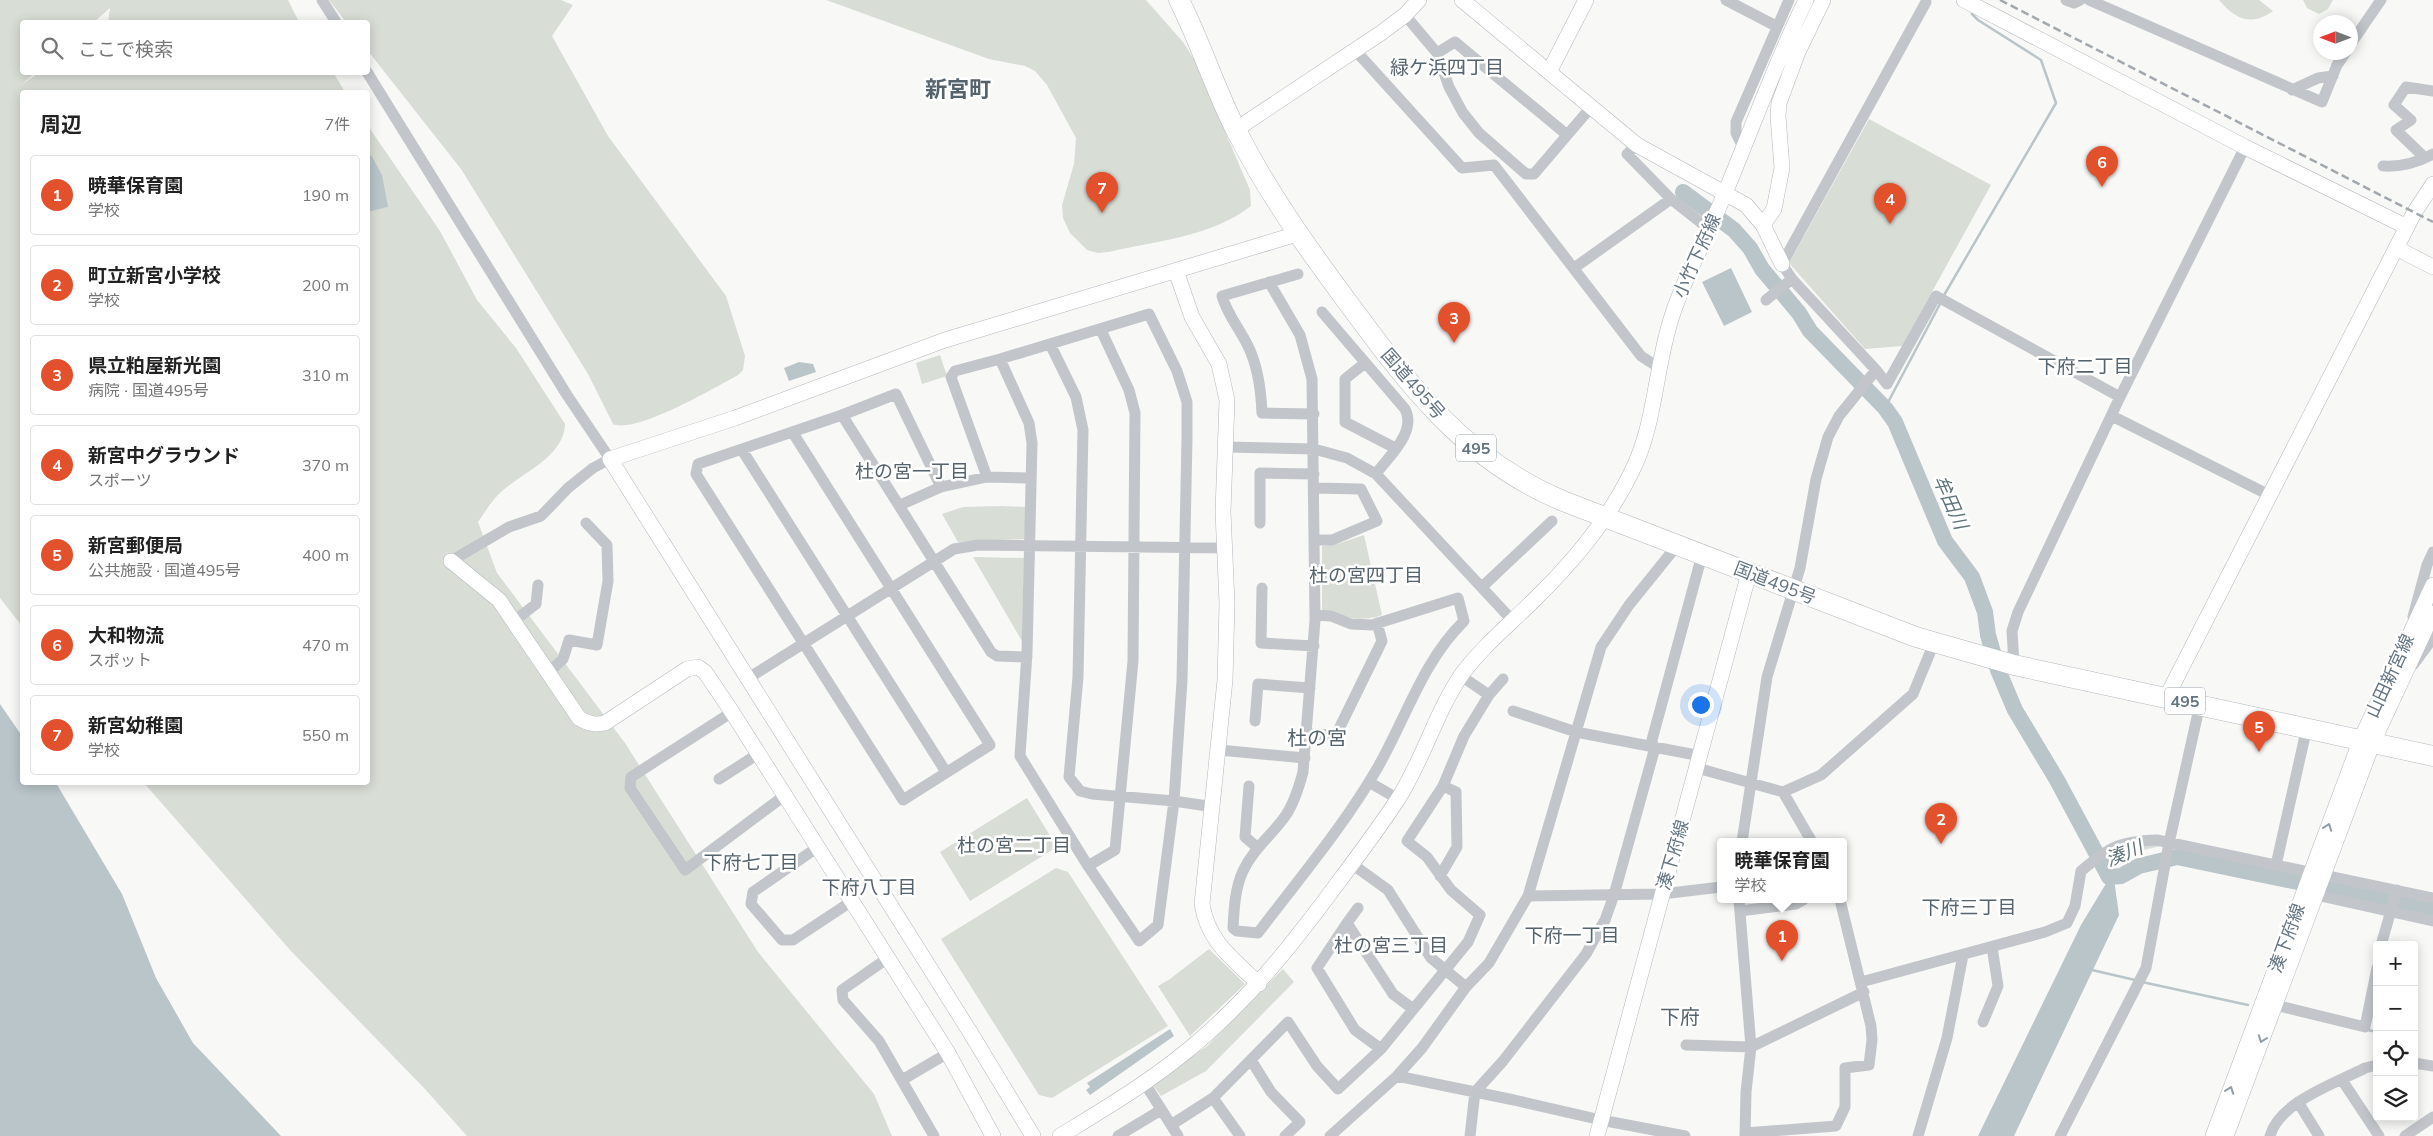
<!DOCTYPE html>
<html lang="ja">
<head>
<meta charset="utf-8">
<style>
  :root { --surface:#fff; --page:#f6f6f6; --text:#222; --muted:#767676; --line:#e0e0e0; --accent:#e2512c }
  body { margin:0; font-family:Mulish,"Noto Sans JP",sans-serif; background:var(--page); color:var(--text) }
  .controls { position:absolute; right:15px; bottom:15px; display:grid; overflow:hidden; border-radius:5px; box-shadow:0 2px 12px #0003 }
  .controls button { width:45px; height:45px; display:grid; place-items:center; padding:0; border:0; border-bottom:1px solid var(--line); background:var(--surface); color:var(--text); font:25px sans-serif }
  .compass { position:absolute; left:2313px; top:15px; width:45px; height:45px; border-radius:50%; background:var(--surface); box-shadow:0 2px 12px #0003; rotate:270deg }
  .you { position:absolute; left:1700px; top:704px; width:18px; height:18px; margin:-12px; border:4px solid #fff; border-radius:50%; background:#1a73e8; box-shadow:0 0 0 8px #1a73e833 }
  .badge { display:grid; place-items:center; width:32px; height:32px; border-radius:50%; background:var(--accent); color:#fff; font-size:16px; font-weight:700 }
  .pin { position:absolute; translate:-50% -41px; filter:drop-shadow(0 1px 2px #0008) }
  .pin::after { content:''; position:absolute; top:26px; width:18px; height:15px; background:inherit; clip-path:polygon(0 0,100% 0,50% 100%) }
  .popup { position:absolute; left:1717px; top:838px; width:130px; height:65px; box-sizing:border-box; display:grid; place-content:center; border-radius:5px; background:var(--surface); filter:drop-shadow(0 1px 4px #0005); font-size:16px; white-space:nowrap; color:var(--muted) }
  .popup b { font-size:19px; color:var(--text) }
  .popup::after { content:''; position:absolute; left:50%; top:100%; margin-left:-10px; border:10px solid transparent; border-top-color:var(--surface) }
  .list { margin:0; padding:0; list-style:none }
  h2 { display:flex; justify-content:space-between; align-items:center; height:65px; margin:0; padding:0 20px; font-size:21px }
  h2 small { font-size:16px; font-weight:400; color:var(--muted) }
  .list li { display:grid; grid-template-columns:32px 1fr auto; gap:15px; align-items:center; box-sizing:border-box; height:80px; margin:0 10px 10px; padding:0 10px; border:1px solid var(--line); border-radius:5px }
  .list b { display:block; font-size:19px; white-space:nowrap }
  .list p { margin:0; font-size:16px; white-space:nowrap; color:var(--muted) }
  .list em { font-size:16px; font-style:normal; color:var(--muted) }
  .icon { flex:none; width:28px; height:28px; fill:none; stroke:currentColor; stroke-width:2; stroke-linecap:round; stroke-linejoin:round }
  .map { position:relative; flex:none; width:2433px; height:1136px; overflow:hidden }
  .search { position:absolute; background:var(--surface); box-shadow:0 2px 12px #0003; left:20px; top:20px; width:350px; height:55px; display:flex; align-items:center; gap:12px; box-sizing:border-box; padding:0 18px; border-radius:5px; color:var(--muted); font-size:19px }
  .panel { position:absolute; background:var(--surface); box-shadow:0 2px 12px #0003; left:20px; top:90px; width:350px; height:695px; border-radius:5px }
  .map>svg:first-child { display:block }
</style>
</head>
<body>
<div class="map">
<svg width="2433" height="1136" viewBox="0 0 2433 1136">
  <rect width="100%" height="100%" fill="#f8f8f6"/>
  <path fill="#d8ddd5" d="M0,0H288L299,22H108L110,8L94,22H22V72L35,73L21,85L40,72H333L345,92H22V626L0,598Z
    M329,0H561L573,5L552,36L608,136L726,296L745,356L743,370L738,375C714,388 636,434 613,424L588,374L461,169L368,51V22H346Z
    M826,0H1146L1183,42L1194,59L1250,190L1251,206C1211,237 1156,241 1108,252L1098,253L1087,250L1070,233L1063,218L1062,205L1074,164L1076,138L1047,85L1035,71L1025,66L989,59Z
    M2219,0H2259L2273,11C2251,27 2235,19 2219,0Z
    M2303,0H2333L2328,9L2319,14L2307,8Z
    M1869,119L1991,185L1902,346L1865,349L1789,263Z
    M368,126L440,231L477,300L516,348L565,424C564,457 523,472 501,492C492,500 485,512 478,522L497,573L625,743L758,952L874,1094L892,1136H467L424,1088L290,950L144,783L368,782V212L387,207L371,155L368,157Z
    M940,355L947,376L922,384L916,363Z
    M1002,506L1027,507L1026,539L958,542L942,514L963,507Z
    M1364,535L1382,615C1361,623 1342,616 1322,611V546L1337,544Z
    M973,557L1024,558L1022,641Z
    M1027,798L1057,847L970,901L940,852Z
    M2165,845L2139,851L2115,866L2110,852L2121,846Z
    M1056,868L1068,872L1168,1026L1052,1098L1039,1095L941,939Z
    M1209,949L1245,984L1190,1036L1158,986L1170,979Z
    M1283,969L1294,982L1206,1071L1161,1096L1153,1085L1207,1046Z"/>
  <path fill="#b9c5c9" d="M371,155L382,175L388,207L368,212V157Z
    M1731,268L1752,312L1724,326L1702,282Z
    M799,362L813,364L816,372L789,381L784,368Z
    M0,704L22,736V782L56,783L122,894L156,978L193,1043L281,1136H0Z
    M2113,872L2119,915L2014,1136H1978L2081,925Z
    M1170,1029L1174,1036L1090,1095L1086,1090L1090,1087L1087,1083Z"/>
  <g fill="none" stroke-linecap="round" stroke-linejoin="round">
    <path stroke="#b9c5c9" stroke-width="2.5" d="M1943,297L2056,103L2041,60L1978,20L1972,14
      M1885,408L1941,302
      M2092,970L2135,980
      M2142,982L2248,1005
      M2368,1030L2377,1032"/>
    <path stroke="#b9c5c9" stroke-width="16" d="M1683,192L1734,230L1750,248L1762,269L1799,313L1810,331L1885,408L1895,422L1945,541L1972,577L1985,612L1988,635L1998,670L2015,710L2057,780L2109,877
      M2109,877L2121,876L2139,866L2177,857L2433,910"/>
    <defs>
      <path id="secondary" d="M1462,0L1637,145L1746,205L1763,225L1782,264
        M1964,0L2245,147L2407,227
        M1549,72L1586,0
        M1235,130L1381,33L1405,15L1419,0
        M1763,225L1774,209L1782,168L1778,116L1779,103L1798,52L1823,0
        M2396,248L2433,267
        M1176,271L1192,317L1219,364L1227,400L1223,512L1227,603L1225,680L1202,904C1208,942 1233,959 1259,984
        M451,561L499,600L579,718C589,724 595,725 605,723L687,669L698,667L705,672L732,712L948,1053L993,1136
        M2166,698L2414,213L2433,184
        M1033,1136L970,1032L610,459L735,418L945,340L1297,234
        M1060,1136C1104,1109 1148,1083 1188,1050C1247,1002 1292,945 1337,884C1358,856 1379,828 1398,799C1423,760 1436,712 1462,674C1483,646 1510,624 1535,599C1573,562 1609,519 1632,471C1656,423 1655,367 1672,316C1684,278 1704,243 1719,207C1749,138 1773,67 1806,0
        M1597,1136L1749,573
        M2213,1136L2361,739L2433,585
        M2226,1136L2373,742L2433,613"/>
      <path id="highway" d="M1179,0C1201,43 1215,90 1237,132C1268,193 1306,246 1346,300C1408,384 1463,459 1563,501L1916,637L2014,665L2433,756"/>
    </defs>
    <use href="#secondary" stroke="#b2b8bd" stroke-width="16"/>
    <use href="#highway" stroke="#b3b7bb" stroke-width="21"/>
    <path stroke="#c2c6ca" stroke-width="11" d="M322,0L336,22
      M1726,0L1776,26
      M2066,0L2074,3L2080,0
      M2089,0L2322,102L2337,65L2346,52
      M1926,2L1782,264L1792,279L1876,370L1887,384L1936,296L2120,397
      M1405,15L1437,53L1449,87L1463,113L1479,133L1526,174H1534L1592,106
      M2350,45L2381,0
      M1355,50L1462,168L1494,165L1641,356L1658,367
      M1437,53L1455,42L1566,134
      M367,72L567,395L610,459L593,468L568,488L541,516L509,527L451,561
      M2292,90L2318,78L2333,76
      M1637,145L1627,154L1671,199L1709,229
      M1743,147L1736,133V122L1789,0
      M2425,158L2396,130L2411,120L2394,105L2406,87L2433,91
      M2383,166C2402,167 2417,163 2433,154
      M1574,268L1671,199
      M1298,274L1222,296C1227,314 1239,328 1247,344C1258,365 1261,389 1262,413L1314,414
      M1269,282L1300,335L1312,379L1315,620L1303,772C1299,787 1294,803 1286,815C1273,834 1253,849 1243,871C1235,888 1234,909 1233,928L1237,931L1258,933C1299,879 1344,826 1378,767C1406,718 1423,661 1464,621L1458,598L1372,625L1351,624L1331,616L1315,615
      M1766,300L1792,279
      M1322,312L1405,409C1417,432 1389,456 1376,474
      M1149,314L1177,371L1187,402V438L1182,681L1174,801L1158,925L1139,941L1088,866L1020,756L1027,653L1032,443L1029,423L1000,359Z
      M1050,344L1076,397L1083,430L1078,677L1069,777L1080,791L1092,794L1174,801L1214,807
      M1365,363L1345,379V422L1395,448
      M842,415L991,652L997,656L1027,657
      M2112,416L2269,495
      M793,433L990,745L903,800L696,474L698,464L842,415L896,394L941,487
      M1226,447L1314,449L1347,458L1376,474L1512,620
      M742,450L946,772
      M987,477L951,377L955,371L1000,359
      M900,505L941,487L987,477L1030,478
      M1260,523V473L1314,474
      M1314,540H1332L1377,521L1361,489L1314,488
      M1482,587L1552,521
      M1262,588L1261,643L1314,646
      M2413,617L2427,565L2433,552
      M514,621L536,604L538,585
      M2014,665L2012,631L2018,612L2120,397L2245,147
      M2413,665L2433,638
      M549,672L563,659L569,640L597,645L608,581L607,545L586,523
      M747,679L954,549L978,545L1225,548
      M1489,695L1503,679
      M1513,711L1576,732L1701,756
      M732,712L631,777L630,788L685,870L784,796
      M1255,721L1258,684L1310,688
      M1307,734L1336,735L1382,641L1377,623
      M1219,750L1305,758
      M1697,768L1783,792L1821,775L1913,694L1934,643
      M719,779L758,754
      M1369,782L1398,799
      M1249,786L1245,837L1258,848
      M1783,792L1812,842
      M1742,842L1767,677L1800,568L1816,479L1828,437L1839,416L1876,370
      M818,847L753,892L751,904L782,940H793L852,901
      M1352,864L1388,890L1431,958L1466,987
      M2276,865L2307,727
      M1088,866L1115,850L1133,661L1135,413L1129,390L1101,330
      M1440,876L1457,847L1456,792L1443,786
      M2316,895L2433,921
      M1528,896L1662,894L1721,887
      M1739,900L1751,1047L1746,1092L1745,1136
      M1740,911L1796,904L1803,900
      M1347,923L1358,908
      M2381,945L2397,890
      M888,958L842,990L843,1000L879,1041L934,1136
      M1861,982L2045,932L2067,923L2075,906L2081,871C2110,847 2119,841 2157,840L2433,898
      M2275,1005L2365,1027L2377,968
      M1983,1022L1998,986L1992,947
      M1686,1045L1751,1047L1864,992
      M1381,1049L1355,1030L1317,968L1347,923L1393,994L1413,1009
      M1251,1060L1271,1092L1300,1122L1285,1136
      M2414,1063L2433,1066
      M1397,1076L1514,1100L1601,1120L1685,1136
      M902,1080L948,1053
      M2342,1080L2379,1136
      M1144,1082L1178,1136
      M1213,1098L1240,1136
      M2298,1102L2319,1136
      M1171,1125L1213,1098L1288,1022L1317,1066L1338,1089L1381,1049L1468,942L1480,915L1451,890L1427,857L1407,841L1443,786L1464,736L1489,695L1461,676
      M1745,1133L1836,1126L1845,1107V1068L1869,1065L1872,1040L1871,1026L1840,900
      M1118,1136L1161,1110
      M1330,1136L1397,1076L1422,1048L1466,987L1489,963L1528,896L1601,647L1629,605L1671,553L1675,544
      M1470,1136L1475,1092L1503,1061L1586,954L1605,920L1614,895L1654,751L1652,740L1702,555
      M1918,1136L1947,1038L1963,955
      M2060,1136L2146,968L2169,843L2200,704
      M2270,1136C2279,1102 2336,1083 2365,1068L2377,1065
      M2405,1136L2433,1117"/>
    <use href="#secondary" stroke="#fff" stroke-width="15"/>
    <use href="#highway" stroke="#fff" stroke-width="20"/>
    <path stroke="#a1a8ae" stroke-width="2.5" stroke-dasharray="8 4" stroke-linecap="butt" d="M2000,0L2433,222"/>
  </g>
  <defs><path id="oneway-chevron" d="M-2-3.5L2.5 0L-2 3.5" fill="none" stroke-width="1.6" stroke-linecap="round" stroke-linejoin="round" transform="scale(1.25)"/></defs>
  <g stroke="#929ea7">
    <use href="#oneway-chevron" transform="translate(2328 827) rotate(-70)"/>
    <use href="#oneway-chevron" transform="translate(2262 1039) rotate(110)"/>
    <use href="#oneway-chevron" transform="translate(2230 1090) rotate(-70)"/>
  </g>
  <g text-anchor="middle" stroke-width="5" stroke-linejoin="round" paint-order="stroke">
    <g fill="#fff" stroke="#929ea7" stroke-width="1">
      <rect x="1456" y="434.5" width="40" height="27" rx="4"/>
      <rect x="2165" y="687.5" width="40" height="27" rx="4"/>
    </g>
    <g font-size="16" font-weight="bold" fill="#647581">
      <text x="1476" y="454">495</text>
      <text x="2185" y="707">495</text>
    </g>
    <g font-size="18" fill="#647581" stroke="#fff">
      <text transform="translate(1697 256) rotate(-66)" y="6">小竹下府線</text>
      <text transform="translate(1413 384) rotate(49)" y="6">国道495号</text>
      <text transform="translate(1775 583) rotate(21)" y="6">国道495号</text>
      <text transform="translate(2390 676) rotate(-65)" y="6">山田新宮線</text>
      <text transform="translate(1673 855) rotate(-74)" y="6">湊下府線</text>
      <text transform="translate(2287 938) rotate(-70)" y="6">湊下府線</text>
    </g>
    <g font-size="19" fill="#55636c" stroke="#fff">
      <text x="1447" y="74">緑ケ浜四丁目</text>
      <text x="2085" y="373">下府二丁目</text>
      <text x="912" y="478">杜の宮一丁目</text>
      <text x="1366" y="582">杜の宮四丁目</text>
      <text x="1014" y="852">杜の宮二丁目</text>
      <text x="751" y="869">下府七丁目</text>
      <text x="869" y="894">下府八丁目</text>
      <text x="1969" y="914">下府三丁目</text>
      <text x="1572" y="942">下府一丁目</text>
      <text x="1391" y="952">杜の宮三丁目</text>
    </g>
    <g font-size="19" font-style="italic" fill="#5e747b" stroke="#fff">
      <text transform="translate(1951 502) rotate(66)" y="7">牟田川</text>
      <text transform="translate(2124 853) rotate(-22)" y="7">湊川</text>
    </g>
    <g font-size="20" fill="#55636c" stroke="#fff">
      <text x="1317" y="745">杜の宮</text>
      <text x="1680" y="1024">下府</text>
    </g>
    <g font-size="22" font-weight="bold" fill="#55636c" stroke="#fff">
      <text x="958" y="97">新宮町</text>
    </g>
  </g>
</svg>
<div class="controls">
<button>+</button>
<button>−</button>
<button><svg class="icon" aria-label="locate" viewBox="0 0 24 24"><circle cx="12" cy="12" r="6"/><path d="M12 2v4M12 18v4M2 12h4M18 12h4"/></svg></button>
<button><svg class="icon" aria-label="layers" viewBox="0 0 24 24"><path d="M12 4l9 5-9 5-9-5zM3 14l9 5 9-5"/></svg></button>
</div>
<svg class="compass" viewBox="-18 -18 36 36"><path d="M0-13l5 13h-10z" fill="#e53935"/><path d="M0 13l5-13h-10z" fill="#767676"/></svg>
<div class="you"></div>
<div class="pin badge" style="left:1782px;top:961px">1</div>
<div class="popup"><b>暁華保育園</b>学校</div>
<div class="pin badge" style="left:1941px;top:844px">2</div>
<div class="pin badge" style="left:1454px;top:343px">3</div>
<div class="pin badge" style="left:1890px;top:224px">4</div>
<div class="pin badge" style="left:2259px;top:752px">5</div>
<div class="pin badge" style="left:2102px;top:187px">6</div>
<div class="pin badge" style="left:1102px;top:213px">7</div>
<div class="search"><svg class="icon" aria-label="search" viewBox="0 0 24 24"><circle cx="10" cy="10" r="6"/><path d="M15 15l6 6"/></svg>ここで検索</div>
<section class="panel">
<h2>周辺<small>7件</small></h2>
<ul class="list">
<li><span class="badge">1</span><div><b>暁華保育園</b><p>学校</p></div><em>190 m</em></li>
<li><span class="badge">2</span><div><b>町立新宮小学校</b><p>学校</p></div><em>200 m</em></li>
<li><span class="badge">3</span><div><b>県立粕屋新光園</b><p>病院 · 国道495号</p></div><em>310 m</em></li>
<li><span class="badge">4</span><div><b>新宮中グラウンド</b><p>スポーツ</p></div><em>370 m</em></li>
<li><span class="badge">5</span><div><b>新宮郵便局</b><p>公共施設 · 国道495号</p></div><em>400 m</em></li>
<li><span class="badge">6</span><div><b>大和物流</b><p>スポット</p></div><em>470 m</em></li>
<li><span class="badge">7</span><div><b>新宮幼稚園</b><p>学校</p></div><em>550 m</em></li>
</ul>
</section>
</div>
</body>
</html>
